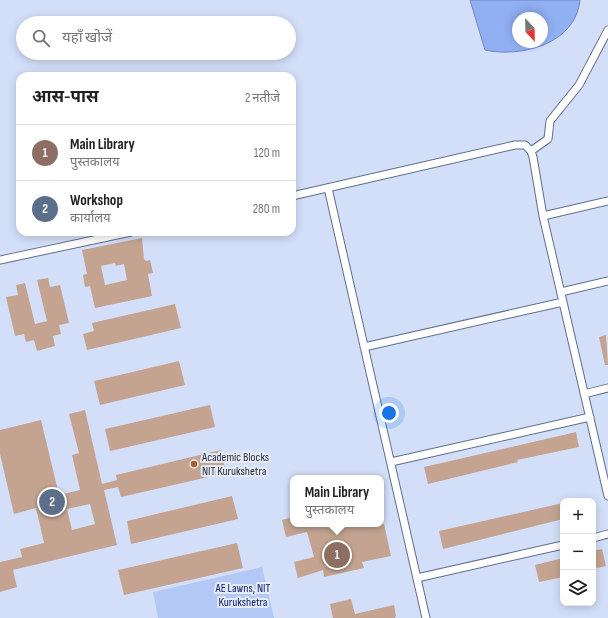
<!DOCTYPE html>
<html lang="hi">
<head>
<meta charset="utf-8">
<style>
  :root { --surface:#fff; --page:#f6f6f6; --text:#202124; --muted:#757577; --line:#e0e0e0; --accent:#b45309 }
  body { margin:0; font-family:"Sofia Sans Condensed","Noto Sans Devanagari",sans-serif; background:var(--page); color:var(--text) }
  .controls { position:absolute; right:12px; bottom:12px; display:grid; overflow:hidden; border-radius:8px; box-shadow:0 2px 10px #0003 }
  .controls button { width:36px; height:36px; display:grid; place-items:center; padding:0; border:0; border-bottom:1px solid var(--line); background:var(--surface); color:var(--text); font:20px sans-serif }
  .compass { position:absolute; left:512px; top:12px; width:36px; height:36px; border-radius:50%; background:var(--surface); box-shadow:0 2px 10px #0003; rotate:158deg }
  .you { position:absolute; left:389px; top:413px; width:14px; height:14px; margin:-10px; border:3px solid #fff; border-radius:50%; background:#1a73e8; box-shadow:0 0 0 6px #1a73e833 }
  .badge { display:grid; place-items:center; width:26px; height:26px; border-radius:50%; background:var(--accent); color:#fff; font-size:13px; font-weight:700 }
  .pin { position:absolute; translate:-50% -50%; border:2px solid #fff; box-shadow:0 1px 4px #0006 }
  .popup { position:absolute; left:290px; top:475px; width:94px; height:52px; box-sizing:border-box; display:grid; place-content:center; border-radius:8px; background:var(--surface); filter:drop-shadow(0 1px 3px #0005); font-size:13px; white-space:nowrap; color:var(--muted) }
  .popup b { font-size:15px; color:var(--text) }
  .popup::after { content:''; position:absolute; left:50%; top:100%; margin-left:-8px; border:8px solid transparent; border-top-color:var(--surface) }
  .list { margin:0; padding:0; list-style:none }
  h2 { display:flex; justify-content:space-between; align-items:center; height:52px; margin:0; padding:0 16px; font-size:17px }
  h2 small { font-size:13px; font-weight:400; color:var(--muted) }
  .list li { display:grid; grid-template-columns:26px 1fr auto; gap:12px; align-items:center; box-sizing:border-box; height:56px; padding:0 16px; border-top:1px solid var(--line) }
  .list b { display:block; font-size:15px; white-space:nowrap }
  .list p { margin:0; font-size:13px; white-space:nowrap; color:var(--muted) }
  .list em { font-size:13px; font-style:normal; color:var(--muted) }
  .icon { flex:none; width:22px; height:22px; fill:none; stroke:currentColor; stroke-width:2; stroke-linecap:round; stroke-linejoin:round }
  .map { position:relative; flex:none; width:608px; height:618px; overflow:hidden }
  .search { position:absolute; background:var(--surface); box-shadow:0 2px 10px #0003; left:16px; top:16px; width:280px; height:44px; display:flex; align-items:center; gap:10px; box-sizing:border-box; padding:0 14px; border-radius:22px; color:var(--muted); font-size:15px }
  .panel { position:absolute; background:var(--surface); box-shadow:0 2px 10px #0003; left:16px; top:72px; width:280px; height:164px; border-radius:12px }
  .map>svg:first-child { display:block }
</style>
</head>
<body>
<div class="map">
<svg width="608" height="618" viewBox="0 0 608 618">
  <rect width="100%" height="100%" fill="#d3dff9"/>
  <path fill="#b3c8f4" d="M262,567L274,618H158L153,592Z"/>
  <path fill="#91aff3" stroke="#7288bc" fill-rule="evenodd" d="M470,0H580C576,44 521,58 485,50ZM518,18H542V42H518Z"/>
  <path fill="#c4a491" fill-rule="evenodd" d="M142,238L144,259L146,261L150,260L153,273L148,274L152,296L95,308L90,286L85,287L83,275L87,274L82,250ZM115,263L116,266L124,264L127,280L105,285L101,266Z
    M48,278L50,287L60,285L69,323L59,325L61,334L53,336L55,346L37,351L34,340L26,342L24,334L15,336L6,297L18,295L16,285L25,283L35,324L47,321L37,280Z
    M175,304L181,328L87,350L83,334L94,331L92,323Z
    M606,335L608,365H605L599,337Z
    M179,361L185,385L100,405L94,381Z
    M210,405L215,427L110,451L105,429Z
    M85,410L102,484L117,480L116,475L221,450L226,473L121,497L118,487L104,490L117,545L13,570L17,587L0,592V562L22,557L20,549L44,543L36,508L14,514L0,454V430L41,420L59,495L80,490L72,455L79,453L69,414ZM90,504L95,524L72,530L67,509Z
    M576,432L579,447L517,460L518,462L428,484L424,467Z
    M232,496L238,519L131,544L127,521Z
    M563,503V519L443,549L439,531Z
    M293,517V524H384L391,556L362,562L364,568L324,577L323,570L298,578L294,562L314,557L307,532L286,537L282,520Z
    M237,543L243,568L124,595L118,570Z
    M602,549L606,566L593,569V551Z
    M563,558V577L539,582L535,565Z
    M351,599L355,614L394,605L396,616L395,618H333L330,604Z"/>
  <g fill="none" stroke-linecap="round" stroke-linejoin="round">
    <defs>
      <path id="street" d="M531,151L548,139L550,121L579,85L608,30
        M328,188L426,618
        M292,196L515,145H525L531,151L533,157L543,216L608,496
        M543,216L608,201
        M0,260L131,232
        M561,292L608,281
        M364,347L563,302
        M584,394L608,388
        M391,462L590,417
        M593,538L608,534
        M417,578L563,545"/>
    </defs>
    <use href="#street" stroke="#616e8a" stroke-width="9"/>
    <use href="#street" stroke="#fff" stroke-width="7"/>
  </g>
  <circle fill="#a46031" stroke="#e6ecf9" stroke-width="1.5" cx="194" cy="464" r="4"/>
  <g text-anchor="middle" stroke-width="4" stroke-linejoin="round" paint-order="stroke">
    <g font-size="12" fill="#282e3a" stroke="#e6ecf9" text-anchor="start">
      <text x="202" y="461">Academic Blocks<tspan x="202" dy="14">NIT Kurukshetra</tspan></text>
    </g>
    <g font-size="12" fill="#0a206c" stroke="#e6ecf9">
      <text x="243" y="592">AE Lawns, NIT<tspan x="243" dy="14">Kurukshetra</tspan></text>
    </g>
  </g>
</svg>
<div class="controls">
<button>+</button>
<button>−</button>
<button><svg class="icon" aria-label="layers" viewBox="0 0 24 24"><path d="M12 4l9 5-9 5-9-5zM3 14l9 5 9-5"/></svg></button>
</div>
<svg class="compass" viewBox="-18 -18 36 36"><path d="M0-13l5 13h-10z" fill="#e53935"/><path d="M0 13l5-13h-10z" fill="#757577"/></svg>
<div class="you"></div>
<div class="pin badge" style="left:337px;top:555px;background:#8d6e63">1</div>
<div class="popup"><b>Main Library</b>पुस्तकालय</div>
<div class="pin badge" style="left:52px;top:502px;background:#5c6f8a">2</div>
<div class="search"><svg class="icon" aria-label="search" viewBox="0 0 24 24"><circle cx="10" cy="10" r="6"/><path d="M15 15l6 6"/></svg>यहाँ खोजें</div>
<section class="panel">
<h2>आस-पास<small>2 नतीजे</small></h2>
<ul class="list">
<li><span class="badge" style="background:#8d6e63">1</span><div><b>Main Library</b><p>पुस्तकालय</p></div><em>120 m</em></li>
<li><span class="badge" style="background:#5c6f8a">2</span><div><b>Workshop</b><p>कार्यालय</p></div><em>280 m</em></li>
</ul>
</section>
</div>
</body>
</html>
